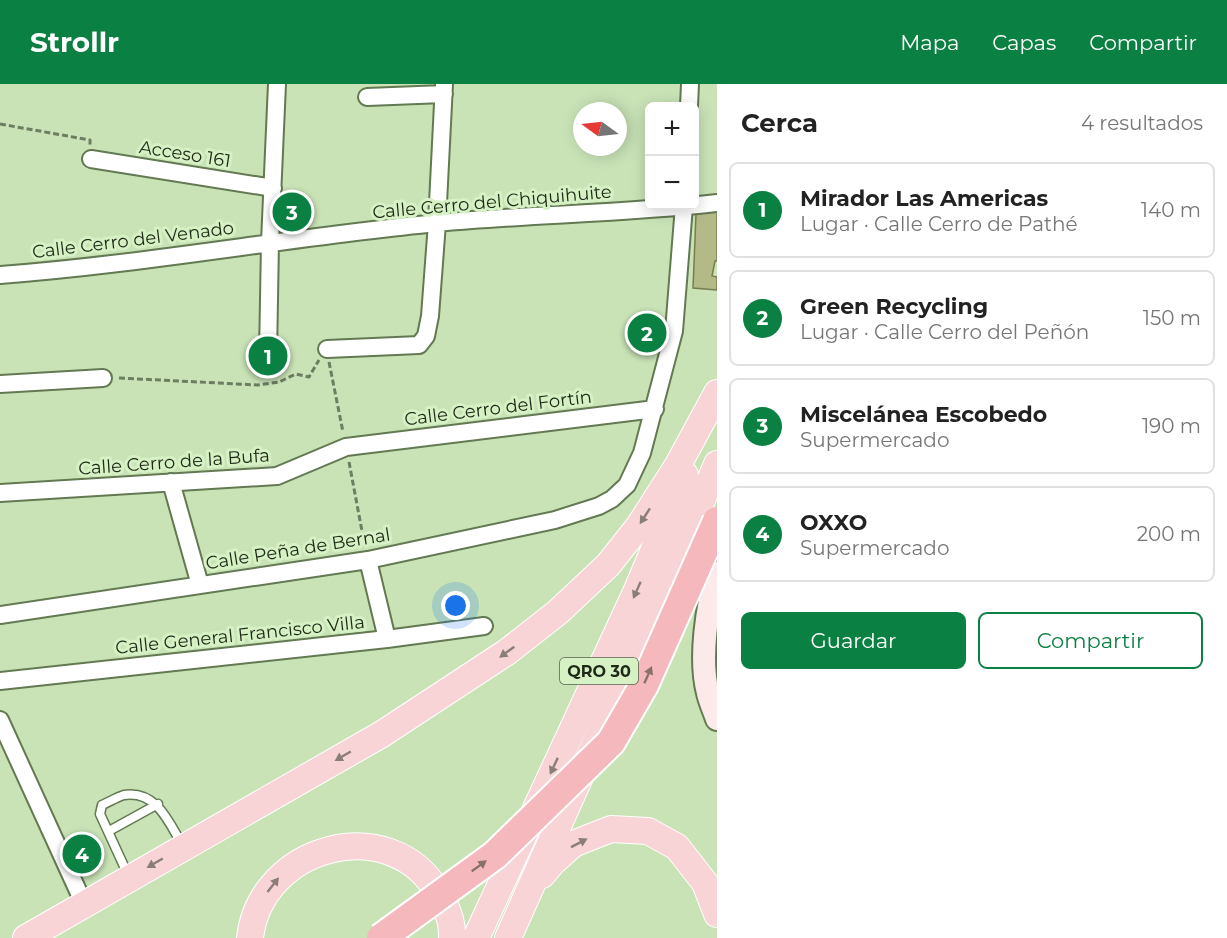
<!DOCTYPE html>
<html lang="es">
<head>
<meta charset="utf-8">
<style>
  :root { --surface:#fff; --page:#f2f2f2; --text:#222; --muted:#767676; --line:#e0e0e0; --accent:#0b8043 }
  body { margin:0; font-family:Montserrat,sans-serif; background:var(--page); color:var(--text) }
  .controls { position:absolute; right:18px; top:18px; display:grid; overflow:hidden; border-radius:9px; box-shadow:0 3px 15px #0003 }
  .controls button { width:54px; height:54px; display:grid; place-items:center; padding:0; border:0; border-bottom:2px solid var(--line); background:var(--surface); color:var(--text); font:30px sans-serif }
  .compass { position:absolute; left:573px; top:18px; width:54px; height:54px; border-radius:50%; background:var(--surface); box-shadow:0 3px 15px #0003; rotate:285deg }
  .you { position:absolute; left:456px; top:522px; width:21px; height:21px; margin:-15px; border:4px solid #fff; border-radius:50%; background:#1a73e8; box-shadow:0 0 0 9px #1a73e833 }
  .badge { display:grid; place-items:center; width:39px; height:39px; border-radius:50%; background:var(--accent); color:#fff; font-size:20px; font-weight:700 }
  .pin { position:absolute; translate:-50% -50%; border:3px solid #fff; box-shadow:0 2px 6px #0006 }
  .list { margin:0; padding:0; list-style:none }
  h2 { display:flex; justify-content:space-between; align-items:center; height:78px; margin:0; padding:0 24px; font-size:26px }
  h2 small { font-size:20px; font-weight:400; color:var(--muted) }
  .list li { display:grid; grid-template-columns:39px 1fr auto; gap:18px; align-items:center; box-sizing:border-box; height:96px; margin:0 12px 12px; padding:0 12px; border:2px solid var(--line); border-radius:9px }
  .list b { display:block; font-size:22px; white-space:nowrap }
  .list p { margin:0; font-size:20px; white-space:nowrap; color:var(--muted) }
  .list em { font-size:20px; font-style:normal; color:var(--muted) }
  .actions { display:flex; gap:12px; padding:18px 24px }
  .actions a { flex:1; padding:14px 0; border:2px solid var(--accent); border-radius:9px; text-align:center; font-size:21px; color:var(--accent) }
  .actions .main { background:var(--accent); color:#fff }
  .map { position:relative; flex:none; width:717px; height:854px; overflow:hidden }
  header { display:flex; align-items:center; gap:36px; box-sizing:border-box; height:84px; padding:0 30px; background:var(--accent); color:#fff }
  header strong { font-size:28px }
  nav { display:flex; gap:33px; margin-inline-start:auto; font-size:21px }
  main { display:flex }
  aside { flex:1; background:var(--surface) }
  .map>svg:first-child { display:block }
</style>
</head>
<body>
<header>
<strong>Strollr</strong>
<nav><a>Mapa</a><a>Capas</a><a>Compartir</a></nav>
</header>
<main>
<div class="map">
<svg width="717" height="854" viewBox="0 0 717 854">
  <rect width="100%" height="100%" fill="#c9e3b7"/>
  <path fill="#b4b988" stroke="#787d4e" stroke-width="1.5" d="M717,128V177H715L712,192L717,193V206L693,204L696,130Z
    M649,240L657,241L656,256L636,255L640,243H648Z"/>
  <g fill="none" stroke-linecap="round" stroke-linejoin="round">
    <defs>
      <path id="lane" d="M109,747L158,720
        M128,791L100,730L102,721C109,718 117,713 124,711C157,706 169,739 183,762"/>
      <path id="street" d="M367,13L444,10
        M689,22L690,0
        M91,75L273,104
        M0,191C146,180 291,153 437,139C530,130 624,130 717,119
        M327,265L419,261L426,252L430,232L437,139L444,0
        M268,272L270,158L277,0
        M0,300L103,294
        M171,398L200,501
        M0,409L277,392L346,363L655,325
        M368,476L387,555
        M0,531L368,476L555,436L599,422L612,415L627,401L642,369L674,247L684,122
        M0,597L387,555L484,542
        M0,636L84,820"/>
      <path id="secondary" d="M717,489C707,522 699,575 708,609C710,618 714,626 717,635"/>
      <path id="primary" d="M542,791L553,778L573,760L611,745L648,747L677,763L705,799L717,830
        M26,854L382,650L507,568L558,528L608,481L639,442L678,381L717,309
        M250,854C260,762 389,727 437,807C446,822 453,836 452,854
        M476,854L637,506L685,391
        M508,854L680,469L717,380"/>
    </defs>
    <use href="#lane" stroke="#627951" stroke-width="11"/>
    <use href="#street" stroke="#627951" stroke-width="20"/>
    <use href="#secondary" stroke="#627951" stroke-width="26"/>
    <use href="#primary" stroke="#fff" stroke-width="28"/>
    <path stroke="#6c7d60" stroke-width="3" stroke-dasharray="6 3" stroke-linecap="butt" d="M0,40L90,56V62
      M329,278L343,348
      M119,294L258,301L279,298L296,290L309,293L319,276
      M349,378L365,463"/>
    <use href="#lane" stroke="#fff" stroke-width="8"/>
    <use href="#street" stroke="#fff" stroke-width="16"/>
    <use href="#secondary" stroke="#fceaeb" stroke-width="22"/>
    <use href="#primary" stroke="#f8d4d7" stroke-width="26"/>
    <defs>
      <path id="highway-bridge" d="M381,854L495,771L611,658L644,601L717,437"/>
    </defs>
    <use href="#highway-bridge" stroke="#fff" stroke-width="32" stroke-linecap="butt"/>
    <use href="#highway-bridge" stroke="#f4b8bd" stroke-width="28"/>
  </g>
  <defs><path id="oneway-solid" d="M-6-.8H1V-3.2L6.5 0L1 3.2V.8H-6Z" transform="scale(1.5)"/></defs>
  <g fill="#8b7e77">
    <use href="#oneway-solid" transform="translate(645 432) rotate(123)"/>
    <use href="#oneway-solid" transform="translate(637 506) rotate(114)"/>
    <use href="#oneway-solid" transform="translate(507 568) rotate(144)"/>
    <use href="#oneway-solid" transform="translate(343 672) rotate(150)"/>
    <use href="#oneway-solid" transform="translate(554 682) rotate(115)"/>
    <use href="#oneway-solid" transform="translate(579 759) rotate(-27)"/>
    <use href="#oneway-solid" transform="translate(155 779) rotate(150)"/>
    <use href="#oneway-solid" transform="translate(273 801) rotate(-52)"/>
  </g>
  <g fill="#89706a">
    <use href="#oneway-solid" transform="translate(648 591) rotate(-66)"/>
    <use href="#oneway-solid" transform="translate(479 782) rotate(-36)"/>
  </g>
  <g text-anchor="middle" stroke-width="6" stroke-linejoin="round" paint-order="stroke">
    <rect fill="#d6f1c4" stroke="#55644b" stroke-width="1.5" x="560" y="574" width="78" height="26" rx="4.5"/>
    <g font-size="16" font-weight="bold" fill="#1e2817">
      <text x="599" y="593">QRO 30</text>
    </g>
    <g font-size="18" fill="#1e2817" stroke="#d6f1c4">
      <text transform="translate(185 70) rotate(9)" y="6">Acceso 161</text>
      <text transform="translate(492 118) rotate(-5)" y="6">Calle Cerro del Chiquihuite</text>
      <text transform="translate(133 156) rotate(-7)" y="6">Calle Cerro del Venado</text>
      <text transform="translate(498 324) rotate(-7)" y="6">Calle Cerro del Fortín</text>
      <text transform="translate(174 378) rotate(-4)" y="6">Calle Cerro de la Bufa</text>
      <text transform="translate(298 465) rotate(-9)" y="6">Calle Peña de Bernal</text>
      <text transform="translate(240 551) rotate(-6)" y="6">Calle General Francisco Villa</text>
    </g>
  </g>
</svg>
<div class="controls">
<button>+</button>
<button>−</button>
</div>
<svg class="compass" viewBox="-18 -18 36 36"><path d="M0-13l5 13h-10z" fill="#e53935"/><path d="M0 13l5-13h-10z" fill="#767676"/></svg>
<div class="you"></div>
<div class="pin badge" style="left:268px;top:272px">1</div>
<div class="pin badge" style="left:647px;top:249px">2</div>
<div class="pin badge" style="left:292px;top:128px">3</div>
<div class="pin badge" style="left:82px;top:770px">4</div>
</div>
<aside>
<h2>Cerca<small>4 resultados</small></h2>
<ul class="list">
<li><span class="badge">1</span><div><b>Mirador Las Americas</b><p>Lugar · Calle Cerro de Pathé</p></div><em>140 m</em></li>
<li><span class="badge">2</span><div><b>Green Recycling</b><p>Lugar · Calle Cerro del Peñón</p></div><em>150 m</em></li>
<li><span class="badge">3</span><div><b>Miscelánea Escobedo</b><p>Supermercado</p></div><em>190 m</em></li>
<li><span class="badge">4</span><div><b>OXXO</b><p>Supermercado</p></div><em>200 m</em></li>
</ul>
<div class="actions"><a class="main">Guardar</a><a>Compartir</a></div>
</aside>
</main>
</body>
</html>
